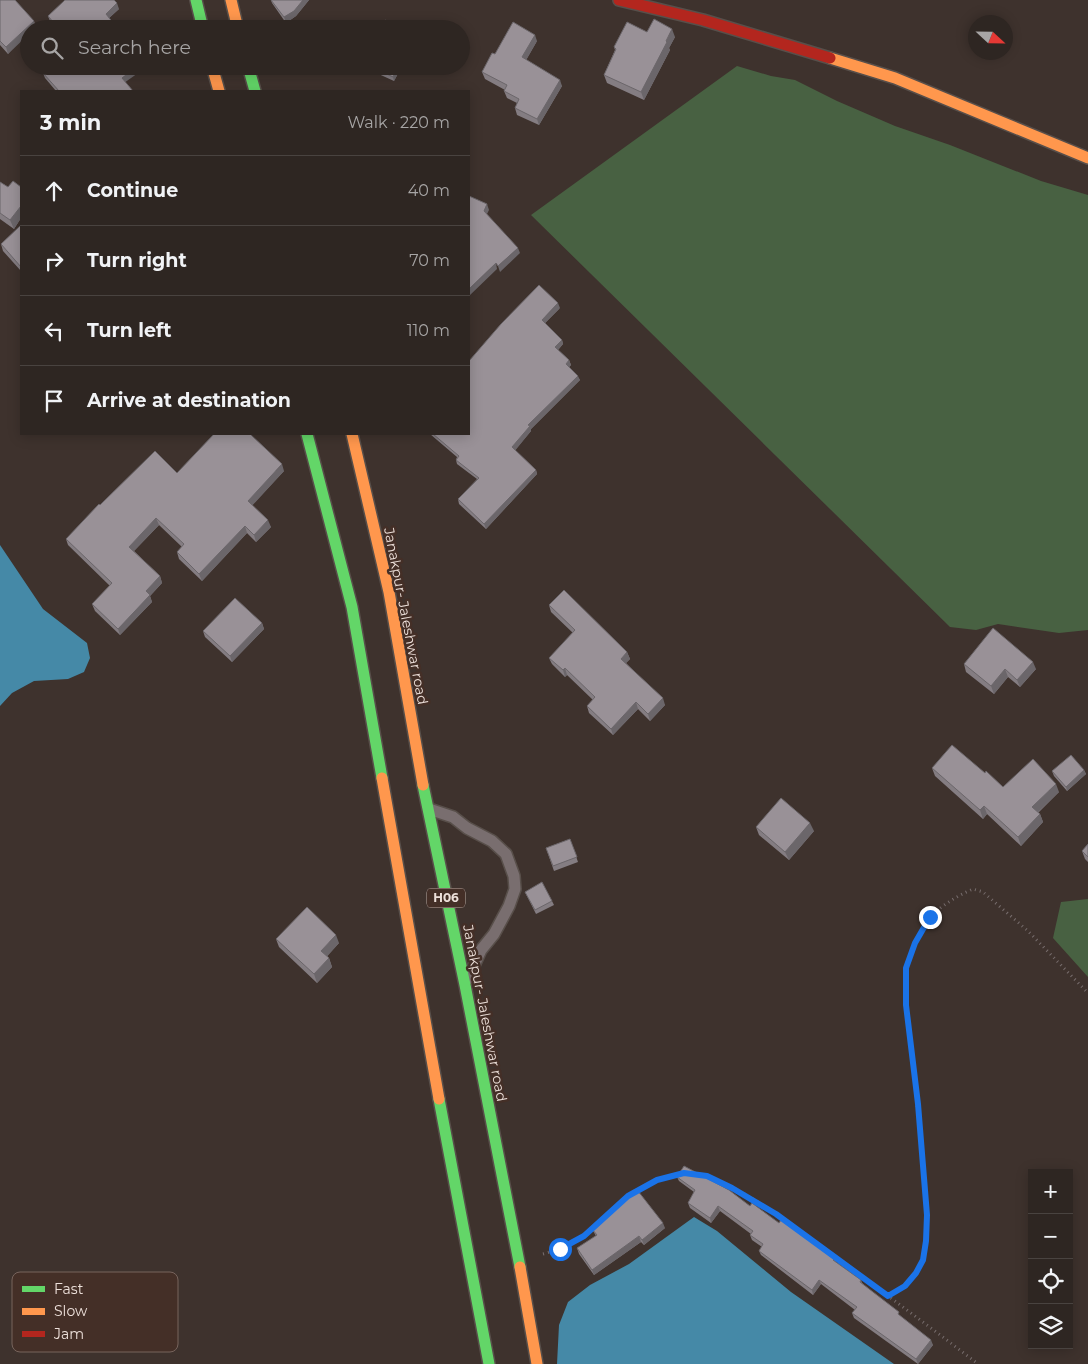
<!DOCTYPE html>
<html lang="en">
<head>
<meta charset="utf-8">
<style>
  :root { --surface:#2e2622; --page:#362e2a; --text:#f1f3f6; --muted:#a7a5a5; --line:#494340 }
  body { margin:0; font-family:Montserrat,sans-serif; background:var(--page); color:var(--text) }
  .controls { position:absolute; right:15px; bottom:15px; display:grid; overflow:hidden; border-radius:0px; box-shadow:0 2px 12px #0003 }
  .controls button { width:45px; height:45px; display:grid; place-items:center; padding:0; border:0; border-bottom:1px solid var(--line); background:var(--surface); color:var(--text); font:25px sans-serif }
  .compass { position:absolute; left:968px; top:15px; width:45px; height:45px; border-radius:50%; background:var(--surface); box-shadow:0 2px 12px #0003; rotate:112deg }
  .stop { position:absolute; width:15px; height:15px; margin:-11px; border:4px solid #1a73e8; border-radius:50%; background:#fff }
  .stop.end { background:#1a73e8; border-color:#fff; box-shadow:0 1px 5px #0008 }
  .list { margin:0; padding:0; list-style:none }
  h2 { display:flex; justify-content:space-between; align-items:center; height:65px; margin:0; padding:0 20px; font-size:21px }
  h2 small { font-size:16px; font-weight:400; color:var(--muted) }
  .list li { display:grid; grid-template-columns:32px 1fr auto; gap:15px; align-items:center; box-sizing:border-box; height:70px; padding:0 20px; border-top:1px solid var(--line) }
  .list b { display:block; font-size:19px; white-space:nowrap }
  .list em { font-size:16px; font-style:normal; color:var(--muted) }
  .icon { flex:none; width:28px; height:28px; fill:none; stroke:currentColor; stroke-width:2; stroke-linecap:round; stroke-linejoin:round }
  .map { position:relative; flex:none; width:1088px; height:1364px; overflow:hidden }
  .search { position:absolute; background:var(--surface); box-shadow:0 2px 12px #0003; left:20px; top:20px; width:450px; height:55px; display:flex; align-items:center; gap:12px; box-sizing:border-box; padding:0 18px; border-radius:28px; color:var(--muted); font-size:19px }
  .panel { position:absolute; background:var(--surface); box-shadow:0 2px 12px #0003; left:20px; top:90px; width:450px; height:345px; border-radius:0px }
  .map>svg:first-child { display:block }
</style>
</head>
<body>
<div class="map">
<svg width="1088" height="1364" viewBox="0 0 1088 1364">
  <rect width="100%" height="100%" fill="#3e322d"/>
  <path fill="#486142" d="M737,66L771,76L795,80L837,101L895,126L950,145L1041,181L1088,195V630L1059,633L998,624L976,630L950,627L531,215Z
    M1088,899V977L1053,938L1061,902Z"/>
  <path fill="#4589a7" d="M0,545L43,609L87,643L90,658L84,672L68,679L34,681L12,693L0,706Z
    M694,1217L717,1231L791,1292L894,1364H557L559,1325L568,1302L590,1285L629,1264Z"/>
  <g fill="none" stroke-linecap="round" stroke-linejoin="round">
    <defs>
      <path id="lane" d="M429,809L453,817L467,828L492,841L506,854L514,876L515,889L509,906L494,934L481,950L468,979"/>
      <path id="fast" d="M196,0L203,29
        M248,66L255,91
        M307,434L352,607L382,778
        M423,785L465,985L520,1267
        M439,1099L489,1364"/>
      <path id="slow" d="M231,0L238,29
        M830,58L895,78L1088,158
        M212,66L219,91
        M352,434L389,592L423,785
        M382,778L439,1099
        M520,1267L537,1364"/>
      <path id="jam" d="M619,0L703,20L830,58"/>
    </defs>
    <use href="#lane" stroke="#584f4a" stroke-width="14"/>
    <use href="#fast" stroke="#584f4a" stroke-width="14"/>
    <use href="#slow" stroke="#584f4a" stroke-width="14"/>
    <use href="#jam" stroke="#584f4a" stroke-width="14"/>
    <path stroke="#786e6e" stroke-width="3" stroke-dasharray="1 4" stroke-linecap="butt" d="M698,1175C733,1180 787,1222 816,1243C871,1283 925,1323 978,1364
      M633,1194L657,1180L682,1174
      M543,1254C576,1245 591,1229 616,1207
      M888,1296C903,1287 915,1279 922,1262C931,1239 925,1195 923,1171C919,1125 915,1080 909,1035C907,1018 902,982 906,967C909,955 923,924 931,916C944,904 957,896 973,889L983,892L1028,931L1088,993"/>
    <use href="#lane" stroke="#796e6f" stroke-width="11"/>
    <use href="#fast" stroke="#63d668" stroke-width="11"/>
    <use href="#slow" stroke="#ff974d" stroke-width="11"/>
    <use href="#jam" stroke="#b3261e" stroke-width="11"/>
  </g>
  <path fill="#847d82" d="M0,0L34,21L36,28L35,29H29L8,54L0,45Z
    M271,0H309L296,16L286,23L272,3Z
    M119,9L109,18L118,29H56L50,21L48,16Z
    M647,32L675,37L669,48L670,50L644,100L607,83L604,75L615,50L614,47Z
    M537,41L526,60L562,86L539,125L517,115L515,108L517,103L507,98L504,91L505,90L485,79L482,72L495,54Z
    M370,66H402L394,81L372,71Z
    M43,73L125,82L133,91H56L45,78Z
    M0,182L8,187H21V218L14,229L0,219Z
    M21,228V271L3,251L1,244Z
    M560,308L545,323L562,340L563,344L558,350L569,360L571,365L569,367L580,380L531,429V431L515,450L536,470L537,474L486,529L459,504L458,499L477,479L457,464L456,460L457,457L430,434H469V361Z
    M284,471L252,505L271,527L256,542L247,533L202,581L179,559L177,552L182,547L159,525L134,551L160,576L162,583L150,596L152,602L120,635L95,611L92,604L110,586L68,545L66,539L100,505L177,473Z
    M549,605L627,652L630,659L626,663L665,705L650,721L638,709L613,735L589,713L587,706L593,700L567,675L565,677L552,664L549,658L573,633L551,612Z
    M262,623L264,629L232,662L205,637L203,631Z
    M964,664L1036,669L1020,687L1008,677L994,694L966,672Z
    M932,768L1003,787L1059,792L1038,813L1040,814L1043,822L1021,846L987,814L983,819L935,776Z
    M1084,770L1086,774L1067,791L1054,776L1052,771Z
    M756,827L814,831L789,860L759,835Z
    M570,839L578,862L554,871L546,848Z
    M1088,844V862L1085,859L1082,851Z
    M525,892L552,901L554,905L536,914Z
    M276,939L339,943L327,956L329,958L332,967L317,983L279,947Z
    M677,1177L750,1206L779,1223L834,1259L835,1261L861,1280L862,1283L900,1316L933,1345L918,1364L854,1318L852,1313L855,1310L821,1284L813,1295L761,1255L759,1251L762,1247L752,1240L750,1235L751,1234L720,1211L711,1223L690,1208L688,1203L694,1192L679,1181Z
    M613,1208L665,1228L644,1245L641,1242L594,1275L579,1254L577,1248L596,1236L592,1229L614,1211Z"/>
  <path fill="#6b666a" d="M303,0H309L296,16L286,23L284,17Z
    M117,3L119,9L108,19L106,14Z
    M34,21L36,28L35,29H29V34L8,54L6,47Z
    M672,29L675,37L669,48L670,50L644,100L641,92Z
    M535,35L537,41L524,64L522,57Z
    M138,66H148L124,83L122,78Z
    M398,66H402L394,81L393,77Z
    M560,80L562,86L539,125L537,119Z
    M487,204L489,210L486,216L484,211Z
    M21,206V218L14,229L10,220Z
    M518,248L520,253L500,272L498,266Z
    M496,263L497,269L469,296V289Z
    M558,303L560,308L543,325L542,320Z
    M562,340L563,344L557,351L555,347Z
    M569,360L571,365L567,369L566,364Z
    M578,376L580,380L531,429V431L514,452L512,447L528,425Z
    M282,464L284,471L250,508L248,501Z
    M536,470L537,474L486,529L484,524Z
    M156,518L159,525L131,554L129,547Z
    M268,520L271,527L256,542L254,535Z
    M245,526L247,533L202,581L199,574Z
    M160,576L162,583L150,596L152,602L120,635L118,629L146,591Z
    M262,623L264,629L232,662L230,656Z
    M627,652L630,659L624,665L621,659Z
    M1033,662L1036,669L1020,687L1017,680Z
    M565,668L567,675L565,677L563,670Z
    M1005,669L1008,677L994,694L991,686Z
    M663,698L665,705L650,721L648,714Z
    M636,702L638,709L613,735L611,729Z
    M1084,770L1086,774L1067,791L1066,787Z
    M1056,784L1059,792L1035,815L1032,807Z
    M984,806L987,814L983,819L980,810Z
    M1040,814L1043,822L1021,846L1018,837Z
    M810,823L814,831L789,860L785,852Z
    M336,935L339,943L324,960L321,951Z
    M329,958L332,967L317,983L314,974Z
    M718,1206L720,1211L711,1223L710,1218Z
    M663,1223L665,1228L644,1245L642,1240Z
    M639,1236L641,1242L594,1275L592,1270Z
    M819,1280L821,1284L813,1295L812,1290Z
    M931,1340L933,1345L918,1364L916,1359Z"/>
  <path fill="#999197" stroke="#6b666a" d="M0,0H15L34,21L6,47L0,41Z
    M65,0H114L117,3L106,14L118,29H59L48,16Z
    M271,0H303L294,11L284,17Z
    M654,19L672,29L666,41L667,42L641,92L604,75L616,49L614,47L627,22L647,32Z
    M385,20L401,29H381Z
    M513,22L535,35L522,57L560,80L537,119L515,108L519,99L504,91L507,85L482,72L492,53L495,54Z
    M50,66H138L122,78L133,91H59L43,73Z
    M370,66H398L393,77Z
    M13,181L21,187V206L10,220L0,213V182L8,187Z
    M469,196L487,204L484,211L518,248L498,266L496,263L469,289Z
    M20,226L21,228V267L1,244Z
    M539,285L558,303L542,320L562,340L555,347L569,360L566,364L578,376L528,425L530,426L512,447L536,470L484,524L458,499L479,478L456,460L459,456L433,434H469V361L501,324Z
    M214,434H250L282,464L248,501L268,520L254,535L245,526L199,574L177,552L184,544L156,518L129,547L160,576L146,591L150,595L118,629L92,604L112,583L66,539L99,504L100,505L155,451L177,473Z
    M564,590L627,652L621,659L663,698L648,714L636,702L611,729L587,706L595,697L565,668L563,670L549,658L575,630L549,605Z
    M235,598L262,623L230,656L203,631Z
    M993,628L1033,662L1017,680L1005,669L991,686L964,664Z
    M952,745L985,773L986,771L1003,787L1033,759L1056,784L1032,807L1040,814L1018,837L984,806L980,810L932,768Z
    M1071,755L1084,770L1066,787L1052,771Z
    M781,798L810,823L785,852L756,827Z
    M570,839L577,857L553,866L546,848Z
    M1088,844V857L1082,851Z
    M542,882L552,901L535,910L525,892Z
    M307,907L336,935L321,951L329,958L314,974L276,939Z
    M684,1166L729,1190L750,1206L752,1203L779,1223L781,1220L834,1259L833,1260L861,1280L860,1282L899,1312L898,1314L931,1340L916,1359L852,1313L857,1307L819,1280L812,1290L759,1251L763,1244L750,1235L753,1231L718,1206L710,1218L688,1203L695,1190L677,1177Z
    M634,1190L636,1192L638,1191L663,1223L642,1240L639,1236L592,1270L577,1248L597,1235L592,1229L615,1210L613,1208Z"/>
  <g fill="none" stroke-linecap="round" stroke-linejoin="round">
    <path stroke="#1a73e8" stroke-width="6" d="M560,1249L584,1236L628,1196L657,1180L684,1173L707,1176L732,1188L776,1214L888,1296L905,1286L916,1273L923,1260L926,1241L927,1215L918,1104L906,1005V968L915,943L930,917"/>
  </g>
  <g text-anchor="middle" stroke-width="5" stroke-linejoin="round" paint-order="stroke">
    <rect fill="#442f27" stroke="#baaba4" stroke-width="1" x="427" y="888.5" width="38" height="19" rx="4"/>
    <g font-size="12" font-weight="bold" fill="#ede0da">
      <text x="446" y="902">H06</text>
    </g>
    <g font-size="14" fill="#ede0da" stroke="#442f27">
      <text transform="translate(406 616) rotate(79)" y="5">Janakpur- Jaleshwar road</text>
      <text transform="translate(485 1013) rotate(79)" y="5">Janakpur- Jaleshwar road</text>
    </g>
  </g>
  <rect x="12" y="1272" width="166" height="80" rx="8" fill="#442f27" stroke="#77645d" stroke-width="1"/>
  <rect x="22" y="1286" width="23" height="6" fill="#63d668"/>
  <rect x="22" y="1308" width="23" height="7" fill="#ff974d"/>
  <rect x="22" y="1331" width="23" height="6" fill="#b3261e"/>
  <g font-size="14" fill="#ede0da">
    <text x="54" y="1294">Fast</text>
    <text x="54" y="1316">Slow</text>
    <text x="54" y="1339">Jam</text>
  </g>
</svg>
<div class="controls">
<button>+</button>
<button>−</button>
<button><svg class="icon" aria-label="locate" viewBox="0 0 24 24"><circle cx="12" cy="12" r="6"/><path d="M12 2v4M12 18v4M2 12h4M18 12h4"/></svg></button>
<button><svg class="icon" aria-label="layers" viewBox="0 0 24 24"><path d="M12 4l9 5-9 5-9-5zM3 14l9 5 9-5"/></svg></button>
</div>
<svg class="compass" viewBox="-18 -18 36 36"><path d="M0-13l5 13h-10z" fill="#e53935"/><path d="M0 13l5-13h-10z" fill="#a7a5a5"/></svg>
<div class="stop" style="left:560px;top:1249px"></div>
<div class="stop end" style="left:930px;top:917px"></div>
<div class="search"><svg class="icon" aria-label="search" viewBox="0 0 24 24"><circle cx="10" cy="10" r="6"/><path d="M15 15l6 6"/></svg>Search here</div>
<section class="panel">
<h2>3 min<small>Walk · 220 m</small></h2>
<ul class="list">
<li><svg class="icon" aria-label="ahead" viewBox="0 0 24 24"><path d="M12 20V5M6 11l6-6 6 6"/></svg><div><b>Continue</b></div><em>40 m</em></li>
<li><svg class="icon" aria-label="right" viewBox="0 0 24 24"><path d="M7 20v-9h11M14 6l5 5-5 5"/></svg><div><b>Turn right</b></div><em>70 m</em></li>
<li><svg class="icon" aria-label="left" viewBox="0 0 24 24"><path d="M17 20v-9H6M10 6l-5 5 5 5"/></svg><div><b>Turn left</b></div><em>110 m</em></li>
<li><svg class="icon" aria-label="arrive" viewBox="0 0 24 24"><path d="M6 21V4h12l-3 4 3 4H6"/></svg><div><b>Arrive at destination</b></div></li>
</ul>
</section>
</div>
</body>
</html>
